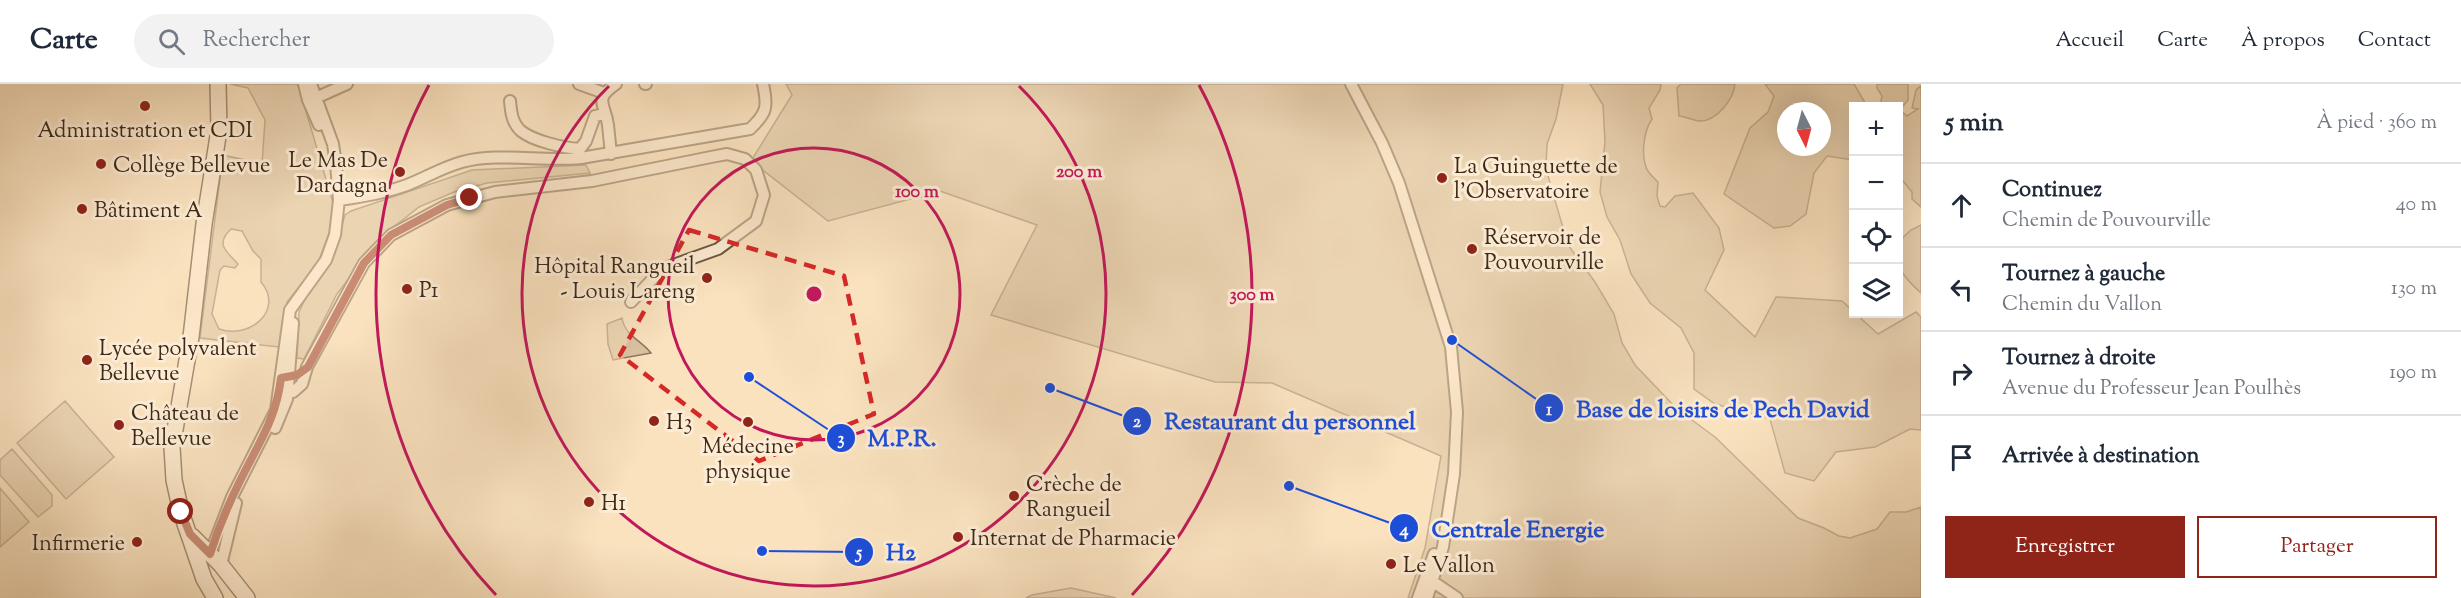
<!DOCTYPE html>
<html lang="fr">
<head>
<meta charset="utf-8">
<style>
  :root { --surface:#fff; --page:#f2f2f3; --text:#1f2937; --muted:#747a83; --line:#e0e1e3; --accent:#8f2418 }
  body { margin:0; font-family:"Sorts Mill Goudy",serif; background:var(--page); color:var(--text) }
  .controls { position:absolute; right:18px; top:18px; display:grid; overflow:hidden; border-radius:0px; box-shadow:0 6px 24px #0002 }
  .controls button { width:54px; height:54px; display:grid; place-items:center; padding:0; border:0; border-bottom:2px solid var(--line); background:var(--surface); color:var(--text); font:30px sans-serif }
  .compass { position:absolute; left:1777px; top:18px; width:54px; height:54px; border-radius:50%; background:var(--surface); box-shadow:0 6px 24px #0002; rotate:174deg }
  .stop { position:absolute; width:18px; height:18px; margin:-14px; border:4px solid #8f2418; border-radius:50%; background:#fff }
  .stop.end { background:#8f2418; border-color:#fff; box-shadow:0 2px 6px #0008 }
  .list { margin:0; padding:0; list-style:none }
  h2 { display:flex; justify-content:space-between; align-items:center; height:78px; margin:0; padding:0 24px; font-size:26px }
  h2 small { font-size:20px; font-weight:400; color:var(--muted) }
  .list li { display:grid; grid-template-columns:39px 1fr auto; gap:18px; align-items:center; box-sizing:border-box; height:84px; padding:0 24px; border-top:2px solid var(--line) }
  .list b { display:block; font-size:22px; white-space:nowrap }
  .list p { margin:0; font-size:20px; white-space:nowrap; color:var(--muted) }
  .list em { font-size:20px; font-style:normal; color:var(--muted) }
  .actions { display:flex; gap:12px; padding:18px 24px }
  .actions a { flex:1; padding:14px 0; border:2px solid var(--accent); border-radius:0px; text-align:center; font-size:21px; color:var(--accent) }
  .actions .main { background:var(--accent); color:#fff }
  .icon { flex:none; width:33px; height:33px; fill:none; stroke:currentColor; stroke-width:2; stroke-linecap:round; stroke-linejoin:round }
  .map { position:relative; flex:none; width:1921px; height:514px; overflow:hidden }
  header { display:flex; align-items:center; gap:36px; box-sizing:border-box; height:84px; padding:0 30px; background:var(--surface); border-bottom:2px solid var(--line) }
  header strong { font-size:28px }
  nav { display:flex; gap:33px; margin-inline-start:auto; font-size:21px }
  .search { width:420px; height:54px; background:var(--page); display:flex; align-items:center; gap:15px; box-sizing:border-box; padding:0 21px; border-radius:33px; color:var(--muted); font-size:22px }
  main { display:flex }
  aside { flex:1; background:var(--surface) }
  .map>svg:first-child { display:block }
</style>
</head>
<body>
<header>
<strong>Carte</strong>
<div class="search"><svg class="icon" aria-label="search" viewBox="0 0 24 24"><circle cx="10" cy="10" r="6"/><path d="M15 15l6 6"/></svg>Rechercher</div>
<nav><a>Accueil</a><a>Carte</a><a>À propos</a><a>Contact</a></nav>
</header>
<main>
<div class="map">
<svg width="1921" height="514" viewBox="0 0 1921 514">
  <rect width="100%" height="100%" fill="#fae2bf"/>
  <filter id="stains"><feTurbulence type="fractalNoise" baseFrequency=".00333" numOctaves="4"/><feColorMatrix values="0 0 0 0 .2 0 0 0 0 .09 0 0 0 0 .02 0 0 0 .5 -.17"/></filter>
  <radialGradient id="worn" r=".72"><stop offset=".6" stop-color="#630" stop-opacity="0"/><stop offset="1" stop-color="#630" stop-opacity=".3"/></radialGradient>
  <path fill="#dac3a2" stroke="#8c765c" stroke-width="1.5" fill-rule="evenodd" d="M230,0H298L333,119L332,141L318,179L287,218L279,263L200,254L223,71L262,80L265,36L248,4ZM231,145L242,147L253,167L261,175V198C285,226 249,256 219,245L212,230L220,186L224,182L235,184L238,180C226,167 215,160 231,145Z
    M786,0H1563L1556,35L1547,60L1546,84L1550,99L1568,161L1595,198L1614,230L1622,259L1635,281L1677,325L1715,353L1798,434L1824,444L1839,452L1850,454L1877,445L1890,428H1906L1921,423V514H1408L1425,464L1441,372L1272,299L1215,298L991,231L1037,141L940,107L828,137L751,77L792,11Z
    M1590,0H1661L1660,6L1649,24L1652,35C1644,46 1641,70 1646,83C1647,88 1654,94 1658,98L1657,112L1660,122L1665,123L1675,112L1693,109L1719,144L1724,166L1705,206L1755,253L1776,213L1842,217L1878,250L1916,228L1921,233V346L1910,345L1875,363L1836,368L1814,397L1785,389L1770,335L1715,320L1694,305V269L1681,244L1650,219L1631,190L1620,156L1607,133L1600,108L1605,58L1603,21Z
    M1681,0H1735C1734,15 1716,38 1699,37C1693,36 1686,33 1679,32L1677,4Z
    M1765,0H1854L1867,22H1854L1853,76L1827,72L1814,89L1806,130L1790,142L1774,144L1724,110L1750,44L1768,28L1774,12ZM1786,27H1822V63H1786Z
    M1877,0H1908V16L1900,26L1907,32L1918,25L1912,24L1916,6L1921,2V123L1912,115V108L1899,92L1898,22H1880L1882,12L1877,4Z
    M586,81L590,89L487,99L454,108L419,123L380,154L337,210L304,275L297,274L299,228L307,211L331,178L345,131L351,127L472,86Z
    M1921,141V209C1899,189 1898,186 1899,157L1911,146Z
    M622,234C625,252 641,256 651,269L613,276L608,260L607,240Z
    M65,317L114,373L66,415L17,359Z
    M12,365L52,411V422L38,433L0,391V376Z
    M0,404L29,438L0,463Z
    M1071,504L1116,514H1026L1032,511Z"/>
  <g fill="none" stroke-linecap="round" stroke-linejoin="round">
    <defs>
      <path id="street" d="M304,0L308,16L319,41
        M579,0L604,9
        M645,0H646
        M1351,0L1382,59L1399,99L1451,263L1457,328L1454,390L1443,463L1427,514
        M311,16L347,0
        M510,17C511,28 512,39 521,47C533,57 564,64 580,65L586,57L595,32L605,30
        M611,70C610,61 609,51 608,41C605,19 593,16 616,0
        M339,116C362,113 385,109 407,101C425,94 443,83 462,78C497,68 543,78 581,74L750,45C767,29 768,23 763,0
        M280,302L283,306L293,308L302,300L307,283L364,179L391,151L447,121L495,108L592,97L711,73L727,70L745,75L756,86L764,111L756,137L718,165L662,185L631,218
        M275,344L287,315L293,239
        M210,470L232,413L276,326L290,226L326,176L335,151L339,116L336,80L333,60L311,0
        M221,481L236,419
        M1429,495L1457,514
        M1418,514L1434,470"/>
      <path id="secondary" d="M192,452L221,481L247,514
        M215,514L204,495L181,428L174,396L172,363L191,253L204,140L219,46L218,0"/>
    </defs>
    <use href="#street" stroke="#6e5740" stroke-width="14"/>
    <use href="#secondary" stroke="#3f2916" stroke-width="18"/>
    <use href="#street" stroke="#fcecd5" stroke-width="10"/>
    <use href="#secondary" stroke="#fcecd5" stroke-width="15"/>
  </g>
  <g fill="none" stroke-linecap="round" stroke-linejoin="round">
    <path stroke="#8f2418" stroke-width="8" d="M181,428L190,450L210,470C218,445 228,421 240,397C258,360 276,336 281,294L297,291L308,283L364,179L391,151L447,121L470,114"/>
  </g>
  <path d="M0 0H1921V514H0ZM689,146L844,192L874,330L759,377L620,271Z" fill="#fae2bf" fill-opacity=".55" fill-rule="evenodd"/>
  <path fill="none" stroke="#d62828" stroke-width="4.5" stroke-dasharray="12 8" stroke-linejoin="round" d="M689,146L844,192L874,330L759,377L620,271Z"/>
  <g fill="none" stroke="#c2185b" stroke-width="3">
    <circle cx="814" cy="210" r="146"/>
    <path d="M1019 2A292 292 0 1 1 609 2"/>
    <path d="M496 511A438 438 0 0 1 429 1M1199 1A438 438 0 0 1 1132 511"/>
  </g>
  <g fill="#8f2418" stroke="#fcecd5" stroke-width="2">
    <circle cx="145" cy="22" r="6"/>
    <circle cx="101" cy="80" r="6"/>
    <circle cx="400" cy="88" r="6"/>
    <circle cx="1442" cy="94" r="6"/>
    <circle cx="82" cy="125" r="6"/>
    <circle cx="1472" cy="165" r="6"/>
    <circle cx="707" cy="194" r="6"/>
    <circle cx="407" cy="205" r="6"/>
    <circle cx="87" cy="276" r="6"/>
    <circle cx="654" cy="337" r="6"/>
    <circle cx="748" cy="338" r="6"/>
    <circle cx="119" cy="341" r="6"/>
    <circle cx="1014" cy="412" r="6"/>
    <circle cx="589" cy="418" r="6"/>
    <circle cx="958" cy="453" r="6"/>
    <circle cx="137" cy="458" r="6"/>
    <circle cx="1391" cy="480" r="6"/>
  </g>
  <g text-anchor="middle" stroke-width="6" stroke-linejoin="round" paint-order="stroke">
    <g font-size="22" fill="#3f2916" stroke="#fcecd5" text-anchor="start">
      <text x="145" y="53" text-anchor="middle">Administration et CDI</text>
      <text x="388" y="83" text-anchor="end">Le Mas De<tspan x="388" dy="25">Dardagna</tspan></text>
      <text x="113" y="88">Collège Bellevue</text>
      <text x="1454" y="89">La Guinguette de<tspan x="1454" dy="25">l'Observatoire</tspan></text>
      <text x="94" y="133">Bâtiment A</text>
      <text x="1484" y="160">Réservoir de<tspan x="1484" dy="25">Pouvourville</tspan></text>
      <text x="695" y="189" text-anchor="end">Hôpital Rangueil<tspan x="695" dy="25">- Louis Lareng</tspan></text>
      <text x="419" y="213">P1</text>
      <text x="99" y="271">Lycée polyvalent<tspan x="99" dy="25">Bellevue</tspan></text>
      <text x="131" y="336">Château de<tspan x="131" dy="25">Bellevue</tspan></text>
      <text x="666" y="345">H3</text>
      <text x="748" y="369" text-anchor="middle">Médecine<tspan x="748" dy="25">physique</tspan></text>
      <text x="1026" y="407">Crèche de<tspan x="1026" dy="25">Rangueil</tspan></text>
      <text x="601" y="426">H1</text>
      <text x="970" y="461">Internat de Pharmacie</text>
      <text x="125" y="466" text-anchor="end">Infirmerie</text>
      <text x="1403" y="488">Le Vallon</text>
    </g>
  </g>
  <circle cx="814" cy="210" r="9" fill="#c2185b" stroke="#fcecd5" stroke-width="3"/>
  <g font-size="18" text-anchor="middle" font-weight="bold" fill="#c2185b" stroke="#fcecd5" stroke-width="6" stroke-linejoin="round" paint-order="stroke">
    <text x="1079" y="93">200 m</text>
    <text x="917" y="113">100 m</text>
    <text x="1252" y="216">300 m</text>
  </g>
  <path fill="none" stroke="#1d4ed8" stroke-width="2" d="M1452 256L1549 324M1050 304L1137 337M749 293L841 354M1289 402L1404 444M762 467L859 468"/>
  <g fill="#1d4ed8" stroke="#fcecd5" stroke-width="2">
    <circle cx="1452" cy="256" r="6"/>
    <circle cx="1050" cy="304" r="6"/>
    <circle cx="749" cy="293" r="6"/>
    <circle cx="1289" cy="402" r="6"/>
    <circle cx="762" cy="467" r="6"/>
    <circle cx="1549" cy="324" r="15"/>
    <circle cx="1137" cy="337" r="15"/>
    <circle cx="841" cy="354" r="15"/>
    <circle cx="1404" cy="444" r="15"/>
    <circle cx="859" cy="468" r="15"/>
  </g>
  <g font-size="18" text-anchor="middle" font-weight="bold" fill="#fff">
    <text x="1549" y="331">1</text>
    <text x="1137" y="343">2</text>
    <text x="841" y="360">3</text>
    <text x="1404" y="451">4</text>
    <text x="859" y="474">5</text>
  </g>
  <g font-size="24" text-anchor="middle" font-weight="bold" fill="#1d4ed8" stroke="#fcecd5" stroke-width="6" stroke-linejoin="round" paint-order="stroke">
    <text x="1723" y="333">Base de loisirs de Pech David</text>
    <text x="1290" y="345">Restaurant du personnel</text>
    <text x="902" y="362">M.P.R.</text>
    <text x="1518" y="453">Centrale Energie</text>
    <text x="901" y="476">H2</text>
  </g>
  <rect width="100%" height="100%" filter="url(#stains)"/>
  <rect width="100%" height="100%" fill="url(#worn)"/>
</svg>
<div class="controls">
<button>+</button>
<button>−</button>
<button><svg class="icon" aria-label="locate" viewBox="0 0 24 24"><circle cx="12" cy="12" r="6"/><path d="M12 2v4M12 18v4M2 12h4M18 12h4"/></svg></button>
<button><svg class="icon" aria-label="layers" viewBox="0 0 24 24"><path d="M12 4l9 5-9 5-9-5zM3 14l9 5 9-5"/></svg></button>
</div>
<svg class="compass" viewBox="-18 -18 36 36"><path d="M0-13l5 13h-10z" fill="#e53935"/><path d="M0 13l5-13h-10z" fill="#747a83"/></svg>
<div class="stop" style="left:181px;top:428px"></div>
<div class="stop end" style="left:470px;top:114px"></div>
</div>
<aside>
<h2>5 min<small>À pied · 360 m</small></h2>
<ul class="list">
<li><svg class="icon" aria-label="ahead" viewBox="0 0 24 24"><path d="M12 20V5M6 11l6-6 6 6"/></svg><div><b>Continuez</b><p>Chemin de Pouvourville</p></div><em>40 m</em></li>
<li><svg class="icon" aria-label="left" viewBox="0 0 24 24"><path d="M17 20v-9H6M10 6l-5 5 5 5"/></svg><div><b>Tournez à gauche</b><p>Chemin du Vallon</p></div><em>130 m</em></li>
<li><svg class="icon" aria-label="right" viewBox="0 0 24 24"><path d="M7 20v-9h11M14 6l5 5-5 5"/></svg><div><b>Tournez à droite</b><p>Avenue du Professeur Jean Poulhès</p></div><em>190 m</em></li>
<li><svg class="icon" aria-label="arrive" viewBox="0 0 24 24"><path d="M6 21V4h12l-3 4 3 4H6"/></svg><div><b>Arrivée à destination</b></div></li>
</ul>
<div class="actions"><a class="main">Enregistrer</a><a>Partager</a></div>
</aside>
</main>
</body>
</html>
